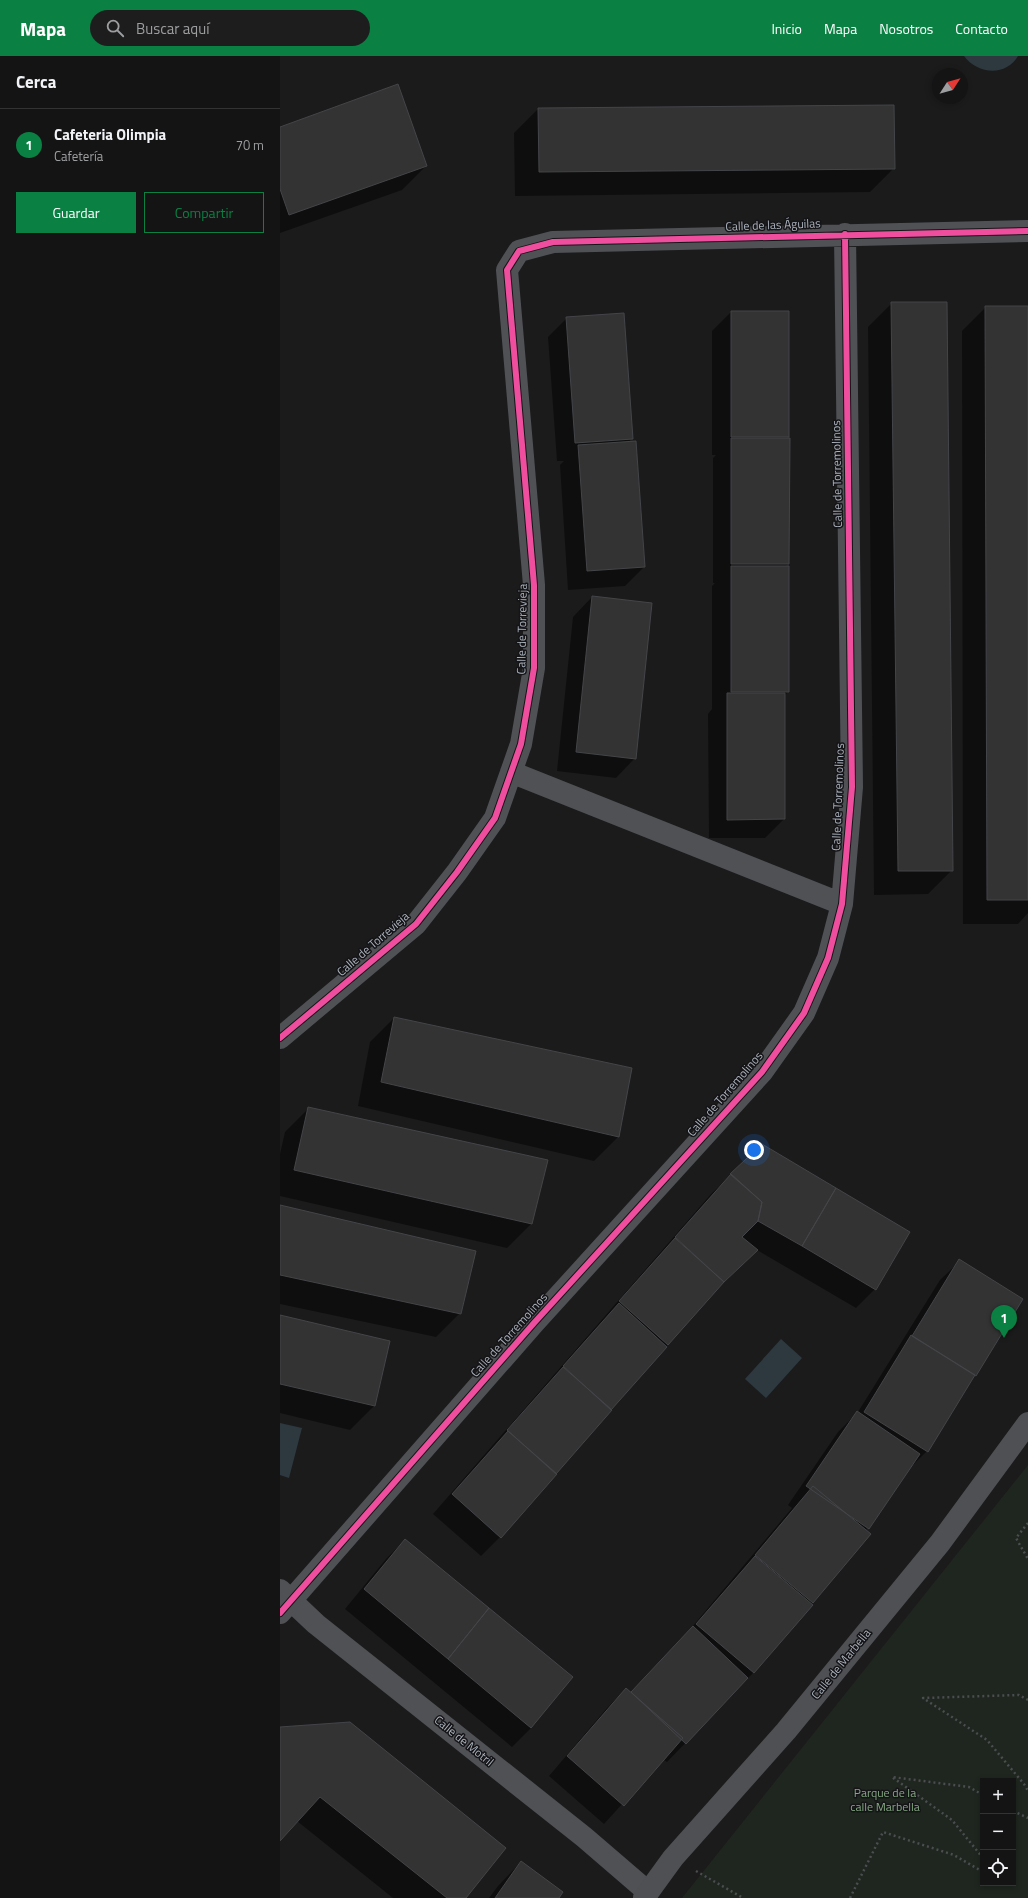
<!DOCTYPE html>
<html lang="es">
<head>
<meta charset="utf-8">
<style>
  :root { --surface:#141415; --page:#1d1d1e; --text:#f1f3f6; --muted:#9d9ea0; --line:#333334; --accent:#0b8043 }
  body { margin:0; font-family:"Titillium Web",sans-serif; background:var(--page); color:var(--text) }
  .controls { position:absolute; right:12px; bottom:12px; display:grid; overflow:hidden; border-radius:0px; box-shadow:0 2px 6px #0003 }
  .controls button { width:36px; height:36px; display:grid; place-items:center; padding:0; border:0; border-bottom:1px solid var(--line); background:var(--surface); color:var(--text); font:20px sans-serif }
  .compass { position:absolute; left:652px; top:12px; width:36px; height:36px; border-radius:50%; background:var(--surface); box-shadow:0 2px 6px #0003; rotate:54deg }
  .you { position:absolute; left:474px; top:1094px; width:14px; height:14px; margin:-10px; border:3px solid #fff; border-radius:50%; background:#1a73e8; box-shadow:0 0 0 6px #1a73e833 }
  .badge { display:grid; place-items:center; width:26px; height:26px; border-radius:50%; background:var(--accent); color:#fff; font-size:13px; font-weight:700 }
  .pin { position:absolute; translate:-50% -33px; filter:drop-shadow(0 1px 2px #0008) }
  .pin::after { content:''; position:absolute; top:21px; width:14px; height:12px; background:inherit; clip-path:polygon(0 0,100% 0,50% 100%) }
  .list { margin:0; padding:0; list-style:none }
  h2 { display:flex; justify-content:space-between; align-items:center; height:52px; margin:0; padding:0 16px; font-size:17px }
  h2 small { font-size:13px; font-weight:400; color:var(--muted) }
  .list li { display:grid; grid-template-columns:26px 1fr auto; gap:12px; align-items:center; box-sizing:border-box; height:72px; padding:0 16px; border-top:1px solid var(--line) }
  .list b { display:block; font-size:15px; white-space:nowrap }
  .list p { margin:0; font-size:13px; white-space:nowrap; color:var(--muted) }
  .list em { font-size:13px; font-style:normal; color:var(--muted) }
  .actions { display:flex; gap:8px; padding:12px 16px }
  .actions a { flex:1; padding:9px 0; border:1px solid var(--accent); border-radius:0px; text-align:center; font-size:14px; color:var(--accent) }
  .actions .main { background:var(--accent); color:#fff }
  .icon { flex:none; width:22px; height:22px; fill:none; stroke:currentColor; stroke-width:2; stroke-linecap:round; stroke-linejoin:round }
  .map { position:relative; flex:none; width:748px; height:1842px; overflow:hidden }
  header { display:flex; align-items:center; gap:24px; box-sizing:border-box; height:56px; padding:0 20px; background:var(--accent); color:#fff }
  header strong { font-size:19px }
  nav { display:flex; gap:22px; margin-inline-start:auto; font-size:14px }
  .search { width:280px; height:36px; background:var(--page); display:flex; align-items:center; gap:10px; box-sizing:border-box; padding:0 14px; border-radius:22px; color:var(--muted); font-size:15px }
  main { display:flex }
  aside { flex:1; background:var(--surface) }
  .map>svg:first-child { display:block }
</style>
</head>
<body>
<header>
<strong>Mapa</strong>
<div class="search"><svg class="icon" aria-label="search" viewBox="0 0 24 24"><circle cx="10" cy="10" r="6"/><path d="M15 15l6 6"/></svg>Buscar aquí</div>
<nav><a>Inicio</a><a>Mapa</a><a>Nosotros</a><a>Contacto</a></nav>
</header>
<main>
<aside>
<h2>Cerca<small></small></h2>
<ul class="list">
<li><span class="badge">1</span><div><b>Cafeteria Olimpia</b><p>Cafetería</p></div><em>70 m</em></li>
</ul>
<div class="actions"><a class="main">Guardar</a><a>Compartir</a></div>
</aside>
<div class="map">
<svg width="748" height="1842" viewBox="0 0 748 1842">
  <rect width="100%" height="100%" fill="#1b1b1c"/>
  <path fill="#1e261f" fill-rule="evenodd" d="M748,1409V1842H402ZM703,1725H733V1827H703Z"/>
  <path fill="#2d393f" d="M684,0H738C726,21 697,18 684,0Z
    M501,1283L522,1302L486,1342L465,1323Z
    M0,1367L22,1372L9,1422L0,1419Z"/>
  <path fill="#0007" d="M258,53L614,112L590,136L235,140L234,77Z
    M0,72L146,110L122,134L0,177Z
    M612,247L672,814L648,838L594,839L588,271Z
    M706,251H748V857L738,868H683L682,275Z
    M451,256L508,381L506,383L508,508L505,511L508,636L504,640V763L485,782H429L428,658L432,653V530L435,527H433V402L436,399H432V275Z
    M287,262L352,382L348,387L355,386L364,511L345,530L288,534L280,409L284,405H277L268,281Z
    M312,541L355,702L336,722L277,715L293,561Z
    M114,962L338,1081L314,1105L78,1050L90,986Z
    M29,1052L251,1168L227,1192L0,1140V1098L5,1076Z
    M482,1090L595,1233L576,1252L477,1194L436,1233L220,1481L201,1500L153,1458L431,1138Z
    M0,1150L180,1257L156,1281L0,1248Z
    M680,1205L647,1395L628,1414L585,1475L589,1478L531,1549L473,1617L387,1706L383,1703L324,1768L269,1720L327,1652L346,1633L350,1637L407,1577L512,1452L508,1449L558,1376L578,1356L660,1224Z
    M0,1260L94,1350L70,1374L0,1357Z
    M125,1484L251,1672L232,1691L65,1553L106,1503Z
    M0,1672L185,1842H113L17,1765L0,1784Z
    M241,1806L278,1842H209L218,1830Z"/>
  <path fill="#333334" stroke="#444548" d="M118,28L147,110L9,159L0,133V71Z
    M614,49L615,113L259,116L258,52Z
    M611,246H667L673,815H618Z
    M705,250H748V844H707Z
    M451,255H509V381H451Z
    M344,257L353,383L295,387L286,261Z
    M451,382H510L509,508H451Z
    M356,385L365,511L307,515L298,389Z
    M451,510H509V636H451Z
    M312,540L372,547L356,703L296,696Z
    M447,637H505V763L447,764Z
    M114,961L352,1012L339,1081L101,1026Z
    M28,1051L268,1104L252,1168L14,1114Z
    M482,1088L556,1132L522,1190L478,1165L482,1146L450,1118Z
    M451,1118L482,1146L478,1165L462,1181L478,1194L444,1226L395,1181Z
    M556,1132L630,1176L596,1234L522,1190Z
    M0,1149L196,1195L181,1258L0,1219Z
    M395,1182L444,1226L388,1289L339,1245Z
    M679,1203L743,1243L696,1320L632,1280Z
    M339,1247L387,1291L331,1354L283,1310Z
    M0,1259L110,1285L95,1350L0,1328Z
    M631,1279L695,1319L648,1396L584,1356Z
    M283,1311L332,1354L276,1418L227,1374Z
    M577,1355L640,1398L589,1473L526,1430Z
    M228,1375L277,1418L221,1482L172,1438Z
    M533,1430L591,1478L533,1547L475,1499Z
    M125,1483L209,1552L168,1603L84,1533Z
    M475,1500L533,1549L474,1617L416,1568Z
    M209,1552L293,1621L251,1672L168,1603Z
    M413,1570L468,1622L406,1688L351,1636Z
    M346,1632L403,1682L344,1750L287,1700Z
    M70,1666L226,1792L186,1842H167L40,1741L0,1785V1671Z
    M241,1805L283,1836L279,1842H215Z"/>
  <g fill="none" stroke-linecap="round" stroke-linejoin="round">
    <path stroke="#4b4d4f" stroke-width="2.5" stroke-dasharray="2 3" stroke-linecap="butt" d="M748,1467L736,1482L748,1503
      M748,1644L739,1639L643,1642L707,1684L744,1728L748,1735
      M703,1739L689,1731L612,1721L672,1764L703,1802
      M733,1755L748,1762
      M416,1815L463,1842
      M570,1842L603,1776L674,1799L703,1816"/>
    <path stroke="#4f5155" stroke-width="22" d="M231,716L562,848
      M0,982L136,868L177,816L215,762L241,688L254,612V529L227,214L239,195L273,186L748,175
      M0,1534L36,1568L304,1781L368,1836
      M0,1557L254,1267L482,1016L524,957L548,902L562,848L572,731L565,178"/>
    <path stroke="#4e5053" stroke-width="22" d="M364,1842L393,1802L506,1675L660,1487L748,1367"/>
    <defs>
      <path id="cycleway" d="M0,982L136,868L177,816L215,762L241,688L254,612V529L227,214L239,195L273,186L748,175
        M0,1557L254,1267L482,1016L524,957L548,902L562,848L572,731L565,178"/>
    </defs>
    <use href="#cycleway" stroke="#151518" stroke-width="8"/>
    <use href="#cycleway" stroke="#ef4d9e" stroke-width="6"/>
  </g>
  <g text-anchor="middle" stroke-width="3" stroke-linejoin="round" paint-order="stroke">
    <g font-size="12" fill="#acb3bd" stroke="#151518">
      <text transform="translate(493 169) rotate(-2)" y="4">Calle de las Águilas</text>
      <text transform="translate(557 418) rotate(-91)" y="4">Calle de Torremolinos</text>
      <text transform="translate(242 573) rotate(-89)" y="4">Calle de Torrevieja</text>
      <text transform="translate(558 741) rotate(-88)" y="4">Calle de Torremolinos</text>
      <text transform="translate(93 888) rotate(-41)" y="4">Calle de Torrevieja</text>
      <text transform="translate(445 1038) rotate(-49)" y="4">Calle de Torremolinos</text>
      <text transform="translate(229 1279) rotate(-48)" y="4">Calle de Torremolinos</text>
      <text transform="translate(561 1608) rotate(-51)" y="4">Calle de Marbella</text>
      <text transform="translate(184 1685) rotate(39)" y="4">Calle de Motril</text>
    </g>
    <g font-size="12" fill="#85a982" stroke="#151518">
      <text x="605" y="1741">Parque de la<tspan x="605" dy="14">calle Marbella</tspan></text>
    </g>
  </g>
</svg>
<div class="controls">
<button>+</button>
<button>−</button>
<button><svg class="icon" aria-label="locate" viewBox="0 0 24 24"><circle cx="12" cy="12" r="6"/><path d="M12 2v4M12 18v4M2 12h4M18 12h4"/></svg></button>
</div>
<svg class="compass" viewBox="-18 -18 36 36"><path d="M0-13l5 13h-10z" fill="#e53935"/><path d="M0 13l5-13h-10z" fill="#9d9ea0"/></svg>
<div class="you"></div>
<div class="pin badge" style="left:724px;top:1282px">1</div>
</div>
</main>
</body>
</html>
